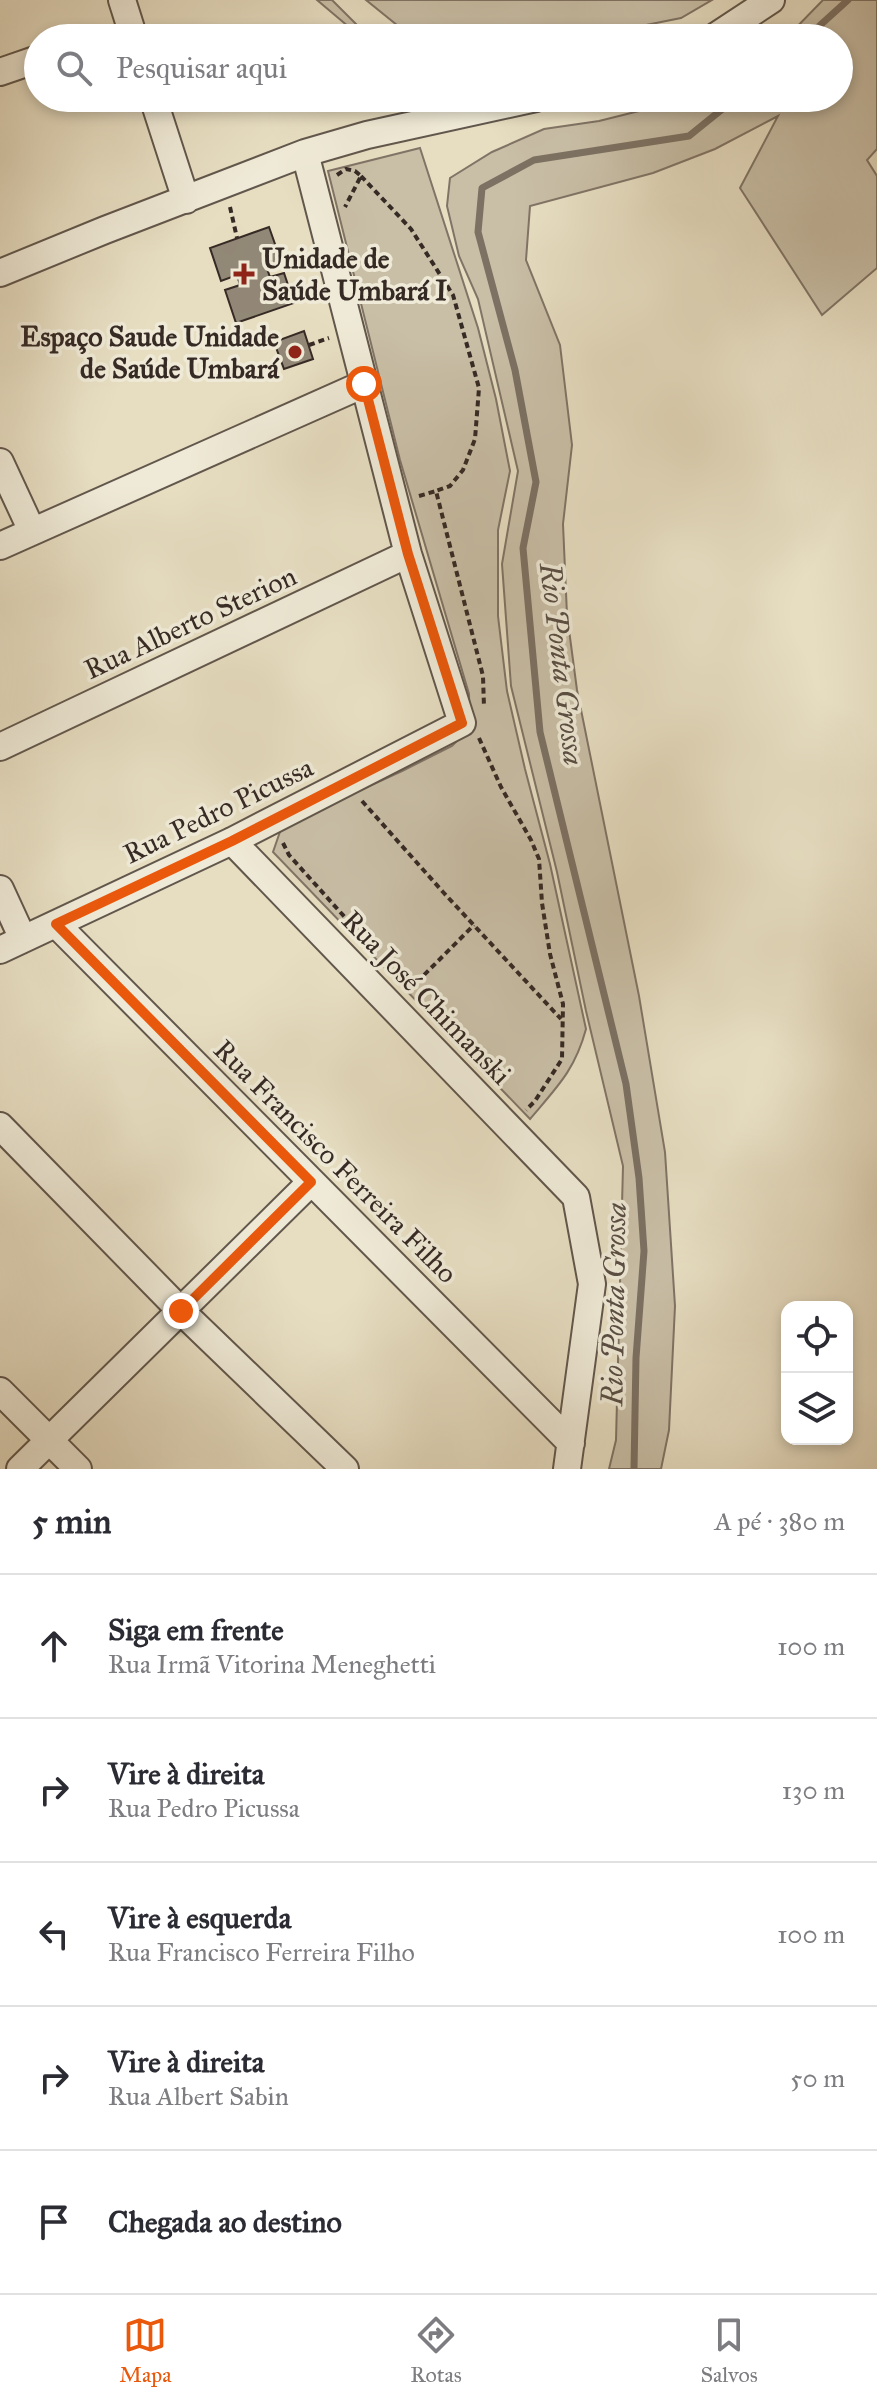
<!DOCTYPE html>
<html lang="pt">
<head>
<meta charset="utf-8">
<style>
  :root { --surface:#fff; --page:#f7f7f7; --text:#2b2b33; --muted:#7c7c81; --line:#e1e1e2; --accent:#ea580c }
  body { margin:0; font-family:"IM FELL Great Primer",serif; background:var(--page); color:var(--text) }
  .controls { position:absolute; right:24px; bottom:24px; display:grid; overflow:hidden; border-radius:16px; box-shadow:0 4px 12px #0003 }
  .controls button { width:72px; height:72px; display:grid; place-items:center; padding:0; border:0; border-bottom:2px solid var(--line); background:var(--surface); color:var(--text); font:40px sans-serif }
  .stop { position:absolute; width:24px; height:24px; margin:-18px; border:6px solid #ea580c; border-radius:50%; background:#fff }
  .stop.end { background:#ea580c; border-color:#fff; box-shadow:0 2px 8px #0008 }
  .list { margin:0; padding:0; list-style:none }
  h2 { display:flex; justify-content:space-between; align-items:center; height:104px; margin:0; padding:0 32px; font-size:34px }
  h2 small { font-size:26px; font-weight:400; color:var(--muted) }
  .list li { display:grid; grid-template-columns:52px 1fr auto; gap:24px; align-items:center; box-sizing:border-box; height:144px; padding:0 32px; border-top:2px solid var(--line) }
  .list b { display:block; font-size:30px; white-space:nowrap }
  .list p { margin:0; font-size:26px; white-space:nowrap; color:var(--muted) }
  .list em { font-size:26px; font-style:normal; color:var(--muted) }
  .icon { flex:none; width:44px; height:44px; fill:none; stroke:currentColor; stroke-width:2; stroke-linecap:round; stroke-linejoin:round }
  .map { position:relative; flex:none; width:877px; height:1469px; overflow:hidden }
  .search { position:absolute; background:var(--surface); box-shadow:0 4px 12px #0003; left:24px; right:24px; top:24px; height:88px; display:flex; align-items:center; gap:20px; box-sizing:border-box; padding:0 28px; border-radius:44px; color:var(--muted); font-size:30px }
  .sheet { height:824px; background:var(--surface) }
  nav { display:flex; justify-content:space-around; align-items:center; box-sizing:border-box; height:112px; border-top:2px solid var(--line); background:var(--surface); font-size:22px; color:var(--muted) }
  nav a { display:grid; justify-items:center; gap:4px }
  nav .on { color:var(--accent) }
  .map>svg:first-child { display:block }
</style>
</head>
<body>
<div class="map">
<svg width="877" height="1469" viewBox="0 0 877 1469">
  <rect width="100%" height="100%" fill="#e7dec2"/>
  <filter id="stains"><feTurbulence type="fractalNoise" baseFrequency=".0025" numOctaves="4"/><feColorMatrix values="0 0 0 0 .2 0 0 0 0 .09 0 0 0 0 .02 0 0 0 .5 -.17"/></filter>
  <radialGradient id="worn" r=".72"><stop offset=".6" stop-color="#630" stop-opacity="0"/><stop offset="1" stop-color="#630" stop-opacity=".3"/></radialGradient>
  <path fill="#c9bfa7" stroke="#807466" stroke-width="2" d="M317,0H332L370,38H362Z
    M366,0H712L681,18L581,38H413Z
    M823,0H877V149L867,160L877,176V268L822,315L740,188L778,116L715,149L653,173L530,206L526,260L560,345L572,445L563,524L567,615L577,690L639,996L665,1152L675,1306L669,1430L661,1469H609L616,1440L623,1166L586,1011L557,872L511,686L502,564L518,471L478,299L459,256L447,206L450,178L492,152L544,129L599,121L655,107L676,98H839V38H786Z
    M420,148L478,328L496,399L510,471L498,530V616L507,691L525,769L550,864L586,1029C575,1070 557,1087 530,1119L273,852L282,826L402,771L452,746L470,728L469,694L400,460L328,171Z"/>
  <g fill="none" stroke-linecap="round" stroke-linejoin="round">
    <path stroke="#7c7163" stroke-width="7" d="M806,38L848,0
      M634,1469L636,1358L644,1251L639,1178L626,1084L540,732L523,548L536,482L515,370L478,232L482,188L534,160L689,136L736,98"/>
  </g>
  <path fill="#928877" stroke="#362a25" stroke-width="2" d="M269,227L281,261L266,266L270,277L284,273L294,303L236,323L225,290L240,285L237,275L221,281L210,248Z
    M304,331L313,359L284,369L274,342Z"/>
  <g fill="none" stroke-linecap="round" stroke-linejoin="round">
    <defs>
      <path id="minor" d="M122,0L134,38
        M713,38L771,0
        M0,72L35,60
        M153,98L186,200
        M0,273L105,230L305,153L367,135L536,98
        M0,462L32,531
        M0,546L364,384
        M0,747L408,554
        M232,841L576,1197L592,1284L567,1469
        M0,889L23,939
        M56,924L571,1443
        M0,950L232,841L462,723L408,554L305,153
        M0,1126L181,1311L345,1469
        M0,1391L78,1469
        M20,1469L311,1182"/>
    </defs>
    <use href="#minor" stroke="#62574c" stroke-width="30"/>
    <path stroke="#362a25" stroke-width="4" stroke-dasharray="6 4" stroke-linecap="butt" d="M337,175L346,169L355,171L361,176L345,207
      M361,176L411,229L453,295L479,388L475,439L463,470L450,486L436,491L483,676L484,707
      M230,207L237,238
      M309,345L329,338
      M419,496L436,491
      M479,738L501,787L531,840L539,859L542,903L550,954L563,1004L562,1059L535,1101L526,1110
      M362,801L443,892L561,1019
      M283,843L289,855L368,943
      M410,989L474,925"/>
    <use href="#minor" stroke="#efead7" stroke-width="26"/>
  </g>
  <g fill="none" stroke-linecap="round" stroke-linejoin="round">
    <path stroke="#ea580c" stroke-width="10" d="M181,1311L311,1182L56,924L232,841L462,723L408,554L364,384"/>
  </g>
  <g fill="#8f2418" stroke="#efead7" stroke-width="3">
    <path d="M240 262h8v8h8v8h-8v8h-8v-8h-8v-8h8z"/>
    <circle cx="295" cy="352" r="8"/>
  </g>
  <g text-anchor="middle" stroke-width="7" stroke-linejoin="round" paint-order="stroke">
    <g font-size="28" font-weight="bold" fill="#362a25" stroke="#efead7" text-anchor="start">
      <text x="262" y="268">Unidade de<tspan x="262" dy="32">Saúde Umbará I</tspan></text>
      <text x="279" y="346" text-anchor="end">Espaço Saude Unidade<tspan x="279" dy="32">de Saúde Umbará</tspan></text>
    </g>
    <g font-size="28" fill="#362a25" stroke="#efead7">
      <text transform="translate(190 622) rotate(-25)" y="10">Rua Alberto Sterion</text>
      <text transform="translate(218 810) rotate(-26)" y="10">Rua Pedro Picussa</text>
      <text transform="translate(427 997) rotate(46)" y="10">Rua José Chimanski</text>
      <text transform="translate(336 1161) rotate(45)" y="10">Rua Francisco Ferreira Filho</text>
    </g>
    <g font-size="30" font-style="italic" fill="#594e44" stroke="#efead7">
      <text transform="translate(562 664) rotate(83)" y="10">Rio Ponta Grossa</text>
      <text transform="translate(614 1304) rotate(-89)" y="10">Rio Ponta Grossa</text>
    </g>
  </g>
  <rect width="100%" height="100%" filter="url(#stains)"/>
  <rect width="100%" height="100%" fill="url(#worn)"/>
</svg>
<div class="controls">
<button><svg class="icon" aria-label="locate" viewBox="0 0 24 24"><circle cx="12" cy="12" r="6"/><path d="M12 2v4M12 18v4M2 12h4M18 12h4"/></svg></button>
<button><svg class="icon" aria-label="layers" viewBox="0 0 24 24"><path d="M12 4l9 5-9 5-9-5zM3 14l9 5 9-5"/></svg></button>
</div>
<div class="stop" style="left:364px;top:384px"></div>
<div class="stop end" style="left:181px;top:1311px"></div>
<div class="search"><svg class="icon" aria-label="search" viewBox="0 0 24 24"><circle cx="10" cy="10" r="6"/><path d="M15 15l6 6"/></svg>Pesquisar aqui</div>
</div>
<section class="sheet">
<h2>5 min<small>A pé · 380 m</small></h2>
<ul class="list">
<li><svg class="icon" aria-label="ahead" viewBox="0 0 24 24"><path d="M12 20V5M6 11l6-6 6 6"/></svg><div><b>Siga em frente</b><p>Rua Irmã Vitorina Meneghetti</p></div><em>100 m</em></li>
<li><svg class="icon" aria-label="right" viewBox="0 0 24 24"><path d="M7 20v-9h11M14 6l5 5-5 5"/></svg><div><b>Vire à direita</b><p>Rua Pedro Picussa</p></div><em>130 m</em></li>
<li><svg class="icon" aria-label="left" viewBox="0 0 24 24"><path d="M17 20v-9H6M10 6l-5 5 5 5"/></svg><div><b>Vire à esquerda</b><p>Rua Francisco Ferreira Filho</p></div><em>100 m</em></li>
<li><svg class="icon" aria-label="right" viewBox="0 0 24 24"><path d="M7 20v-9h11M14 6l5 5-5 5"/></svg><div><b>Vire à direita</b><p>Rua Albert Sabin</p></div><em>50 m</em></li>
<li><svg class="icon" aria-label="arrive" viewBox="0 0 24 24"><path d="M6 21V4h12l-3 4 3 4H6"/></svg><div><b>Chegada ao destino</b></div></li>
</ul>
</section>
<nav>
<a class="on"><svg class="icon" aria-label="map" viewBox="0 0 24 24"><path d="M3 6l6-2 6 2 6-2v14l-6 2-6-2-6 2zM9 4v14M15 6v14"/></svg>Mapa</a>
<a><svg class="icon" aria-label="directions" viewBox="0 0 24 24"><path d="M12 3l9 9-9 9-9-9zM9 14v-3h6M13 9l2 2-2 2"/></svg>Rotas</a>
<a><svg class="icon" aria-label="saved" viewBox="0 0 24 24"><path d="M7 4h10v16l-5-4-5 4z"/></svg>Salvos</a>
</nav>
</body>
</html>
